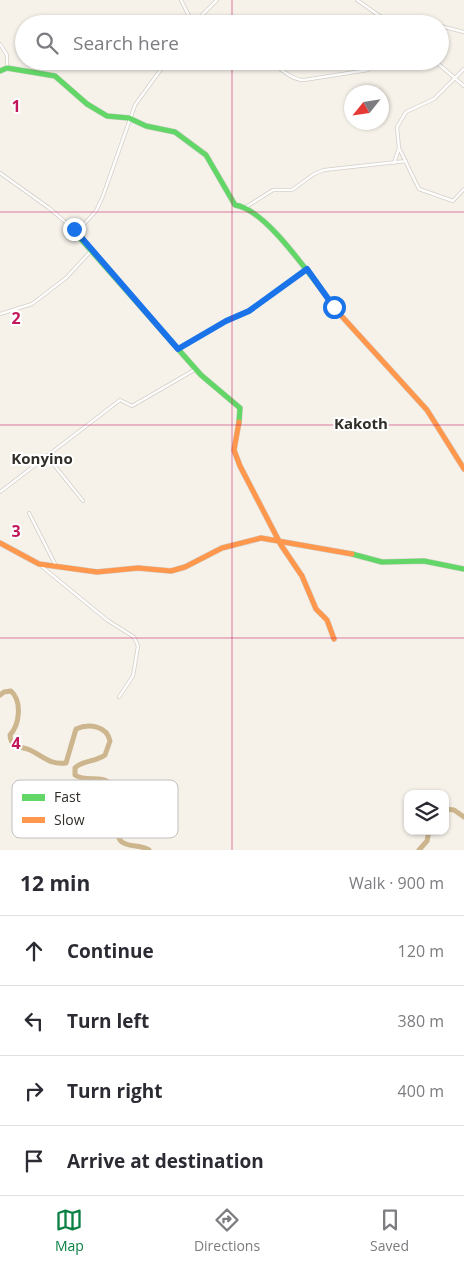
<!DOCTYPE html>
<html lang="en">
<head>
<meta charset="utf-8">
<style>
  :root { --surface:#fff; --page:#f7f7f7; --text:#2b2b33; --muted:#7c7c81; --line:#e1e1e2; --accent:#0b8043 }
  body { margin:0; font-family:"Open Sans",sans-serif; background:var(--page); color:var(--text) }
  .controls { position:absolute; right:15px; bottom:15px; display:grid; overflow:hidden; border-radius:10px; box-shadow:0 1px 4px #0004 }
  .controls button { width:45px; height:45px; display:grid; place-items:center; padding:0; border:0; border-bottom:1px solid var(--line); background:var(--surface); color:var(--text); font:25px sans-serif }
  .compass { position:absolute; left:344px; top:85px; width:45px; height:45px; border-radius:50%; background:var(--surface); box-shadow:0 1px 4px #0004; rotate:240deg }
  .stop { position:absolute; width:15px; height:15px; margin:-11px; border:4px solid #1a73e8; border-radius:50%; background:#fff }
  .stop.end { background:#1a73e8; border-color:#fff; box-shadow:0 1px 5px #0008 }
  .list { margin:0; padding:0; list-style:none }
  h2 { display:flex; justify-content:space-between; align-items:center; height:65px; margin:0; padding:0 20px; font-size:21px }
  h2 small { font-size:16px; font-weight:400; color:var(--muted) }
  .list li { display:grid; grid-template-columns:32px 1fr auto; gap:15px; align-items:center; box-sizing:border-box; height:70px; padding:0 20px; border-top:1px solid var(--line) }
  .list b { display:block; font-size:19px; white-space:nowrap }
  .list em { font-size:16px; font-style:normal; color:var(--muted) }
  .icon { flex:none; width:28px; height:28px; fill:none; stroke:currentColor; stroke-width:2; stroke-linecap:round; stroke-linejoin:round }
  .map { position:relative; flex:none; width:464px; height:850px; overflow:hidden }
  .search { position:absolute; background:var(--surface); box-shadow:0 1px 4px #0004; left:15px; right:15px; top:15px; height:55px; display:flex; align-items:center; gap:12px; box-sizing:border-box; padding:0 18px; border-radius:28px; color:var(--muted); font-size:19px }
  .sheet { height:345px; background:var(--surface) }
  nav { display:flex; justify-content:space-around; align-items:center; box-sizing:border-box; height:70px; border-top:1px solid var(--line); background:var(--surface); font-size:14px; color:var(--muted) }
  nav a { display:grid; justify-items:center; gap:2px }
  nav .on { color:var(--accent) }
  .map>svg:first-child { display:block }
</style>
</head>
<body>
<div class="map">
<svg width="464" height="850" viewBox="0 0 464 850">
  <rect width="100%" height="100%" fill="#f6f2ea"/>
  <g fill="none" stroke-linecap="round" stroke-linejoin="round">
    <path stroke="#cdb68e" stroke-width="5" d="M0,695L4,692L11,691C22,701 20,724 10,735C11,749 21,746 30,750C43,756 49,765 66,763L76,729C89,723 107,726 110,741L105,755C96,762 82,760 75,768V775C86,783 101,774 111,784C114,794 112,836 122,842C130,848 141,844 149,850
      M445,809L454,810L464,817
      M419,850L427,841L429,831"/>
    <defs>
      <path id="street" d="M181,0L193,24L217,0
        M357,0L391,24
        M440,26L464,32
        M0,44L7,55V68
        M270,61C280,68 291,80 304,80L368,70L380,61
        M435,61L464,86
        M464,69L434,99L406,112L397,127L399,148L419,189L453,201L464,189
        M394,163L399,148
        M0,173L49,208L77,232L96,211L103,196L135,105L167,61
        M246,207L273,190H292L314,174L324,170L406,161
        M0,314L32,304L66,278L91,251
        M178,349L227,321L249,311L307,269
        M47,456L83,501
        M0,492L120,400L132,406L196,369
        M29,513L56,566
        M40,565L107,620L134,637L138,646L133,676L119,697"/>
      <path id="fast" d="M0,71L7,68L55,76L87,104L107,116L129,118L146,126L175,132L206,155L235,205C264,209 303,266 321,289
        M77,232L79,237L201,375L240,408L239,422
        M352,554L382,562L424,561L464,569"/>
      <path id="slow" d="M321,289L337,311L427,410L464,469
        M239,422L234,450L240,466L281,545L302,576L316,609L327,620L334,639
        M0,543L39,564L97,572L138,568L171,571L185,567L222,548L261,538L352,554"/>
    </defs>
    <use href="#street" stroke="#d2cfc9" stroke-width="4"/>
    <use href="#fast" stroke="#d2cfc9" stroke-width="6"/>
    <use href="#slow" stroke="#d2cfc9" stroke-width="6"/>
    <use href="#street" stroke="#fefdfc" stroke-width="2.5"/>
    <use href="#fast" stroke="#63d668" stroke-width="5"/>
    <use href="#slow" stroke="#ff974d" stroke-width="5"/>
  </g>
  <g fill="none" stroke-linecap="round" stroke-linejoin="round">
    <path stroke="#1a73e8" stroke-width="6" d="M74,229L178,349L226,321L249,311L307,269L334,307"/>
  </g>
  <path fill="none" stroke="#c2185b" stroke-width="1" stroke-opacity="0.55" d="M232,0V24M232,61V850M0,212H464M0,425H464M0,638H464"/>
  <g text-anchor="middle" stroke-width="4" stroke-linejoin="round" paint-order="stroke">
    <g font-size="15" font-weight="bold" fill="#312e28" stroke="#fff">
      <text x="361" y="429">Kakoth</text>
      <text x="42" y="464">Konyino</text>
    </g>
  </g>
  <rect x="12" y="780" width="166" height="58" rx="8" fill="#fff" stroke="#c1c0be" stroke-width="1"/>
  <rect x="22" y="794" width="23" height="7" fill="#63d668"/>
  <rect x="22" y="817" width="23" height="6" fill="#ff974d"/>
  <g font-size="14" fill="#312e28">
    <text x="54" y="802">Fast</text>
    <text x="54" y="825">Slow</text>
  </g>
  <g font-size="16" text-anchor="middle" font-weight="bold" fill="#c2185b" stroke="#fff" stroke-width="4" stroke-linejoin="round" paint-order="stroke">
    <text x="16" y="112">1</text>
    <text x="16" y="324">2</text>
    <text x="16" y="537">3</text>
    <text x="16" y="749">4</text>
  </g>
</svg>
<div class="controls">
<button><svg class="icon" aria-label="layers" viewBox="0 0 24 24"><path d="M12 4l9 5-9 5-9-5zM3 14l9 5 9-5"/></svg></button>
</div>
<svg class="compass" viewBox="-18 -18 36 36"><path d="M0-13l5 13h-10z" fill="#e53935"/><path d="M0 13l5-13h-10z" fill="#7c7c81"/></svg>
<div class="stop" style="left:334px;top:307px"></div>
<div class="stop end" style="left:74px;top:229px"></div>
<div class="search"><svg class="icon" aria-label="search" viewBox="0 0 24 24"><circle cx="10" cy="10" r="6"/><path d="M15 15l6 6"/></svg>Search here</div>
</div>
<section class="sheet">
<h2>12 min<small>Walk · 900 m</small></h2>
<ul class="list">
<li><svg class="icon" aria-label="ahead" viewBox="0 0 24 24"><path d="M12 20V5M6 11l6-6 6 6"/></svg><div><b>Continue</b></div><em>120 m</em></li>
<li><svg class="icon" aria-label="left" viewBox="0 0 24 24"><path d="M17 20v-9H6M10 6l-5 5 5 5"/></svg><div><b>Turn left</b></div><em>380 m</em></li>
<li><svg class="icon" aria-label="right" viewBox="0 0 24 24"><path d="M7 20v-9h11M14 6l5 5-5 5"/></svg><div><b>Turn right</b></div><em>400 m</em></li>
<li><svg class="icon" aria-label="arrive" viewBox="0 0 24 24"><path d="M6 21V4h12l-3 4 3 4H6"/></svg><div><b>Arrive at destination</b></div></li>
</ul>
</section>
<nav>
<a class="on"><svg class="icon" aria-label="map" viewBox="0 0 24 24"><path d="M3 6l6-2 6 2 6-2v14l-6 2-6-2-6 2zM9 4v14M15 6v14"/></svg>Map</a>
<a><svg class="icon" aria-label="directions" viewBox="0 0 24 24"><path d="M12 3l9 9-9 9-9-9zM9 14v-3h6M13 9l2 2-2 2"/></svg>Directions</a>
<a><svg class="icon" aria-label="saved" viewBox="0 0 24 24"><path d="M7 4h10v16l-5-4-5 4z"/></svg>Saved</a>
</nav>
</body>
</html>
